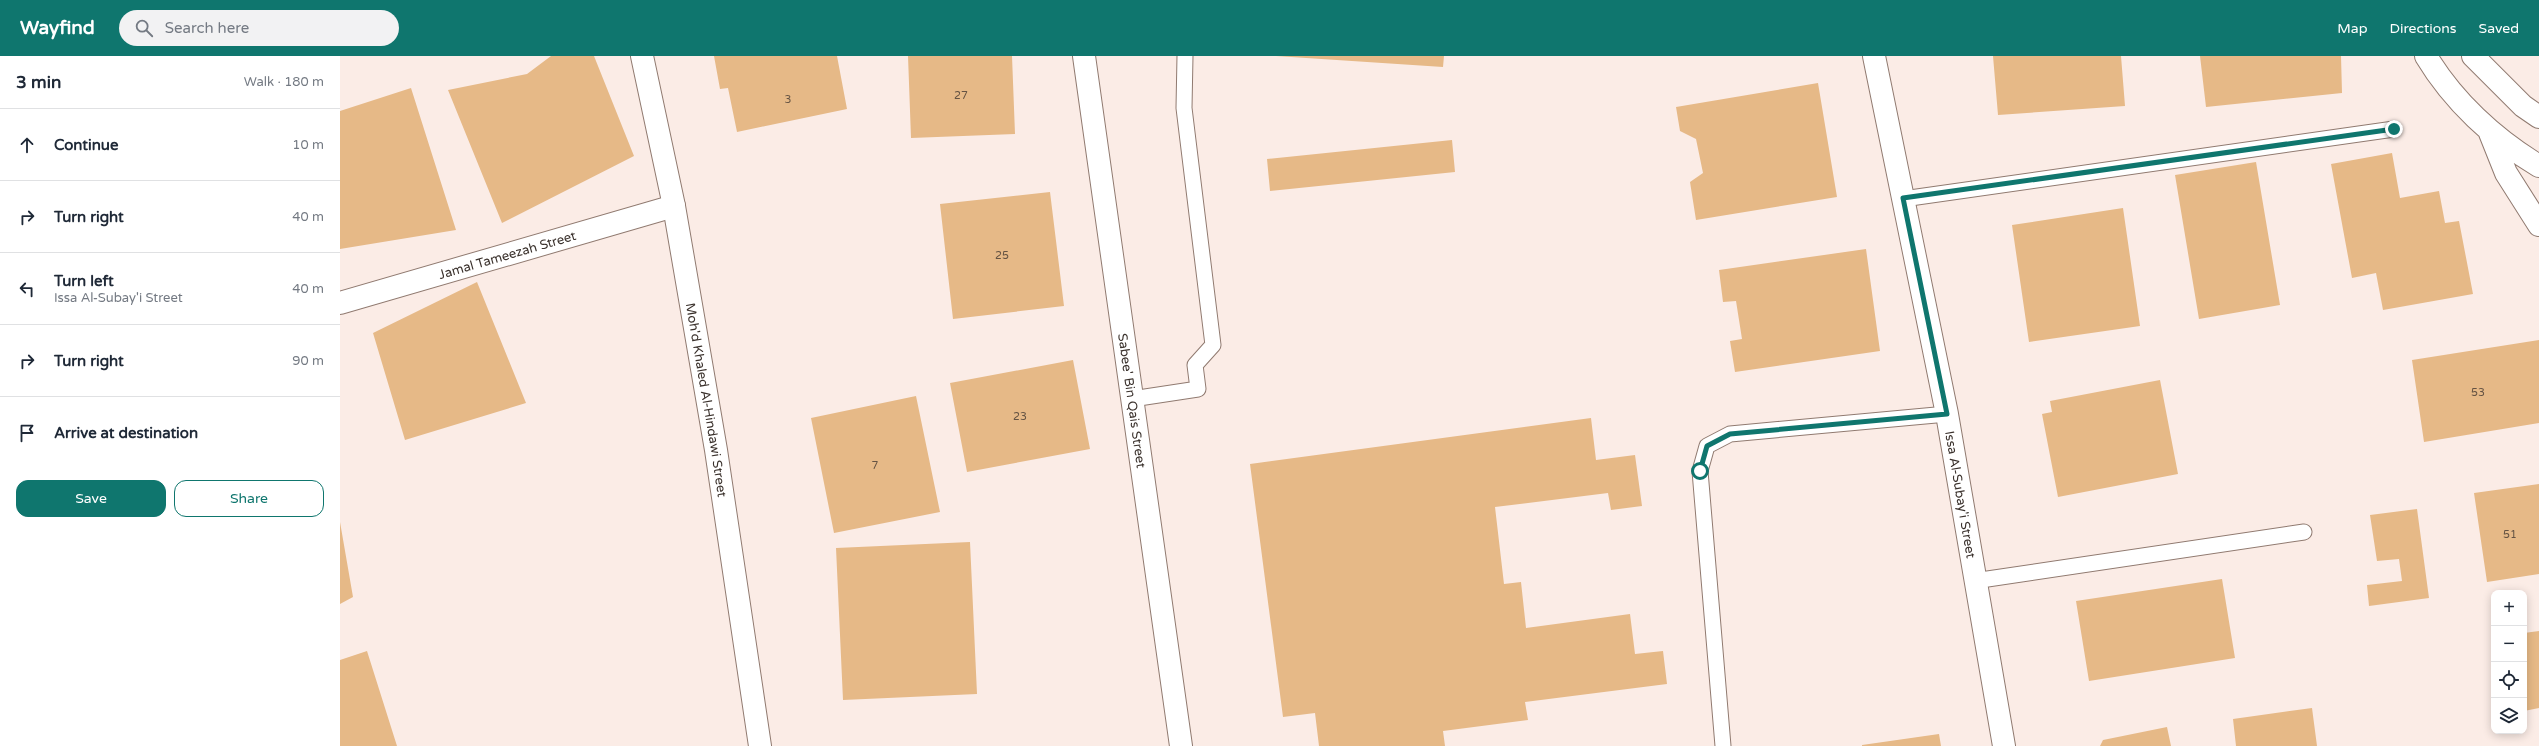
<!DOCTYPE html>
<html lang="en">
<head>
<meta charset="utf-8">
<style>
  :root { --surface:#fff; --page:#f2f2f3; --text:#1f2937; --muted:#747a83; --line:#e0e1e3; --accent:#0f766e }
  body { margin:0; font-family:"Varela Round",sans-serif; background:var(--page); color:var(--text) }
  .controls { position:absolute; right:12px; bottom:12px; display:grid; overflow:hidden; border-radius:8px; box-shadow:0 2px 10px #0003 }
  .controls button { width:36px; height:36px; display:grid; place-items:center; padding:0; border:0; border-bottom:1px solid var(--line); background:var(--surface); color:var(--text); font:20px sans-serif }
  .stop { position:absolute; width:12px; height:12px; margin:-9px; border:3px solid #0f766e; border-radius:50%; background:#fff }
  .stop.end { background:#0f766e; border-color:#fff; box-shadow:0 1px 4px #0008 }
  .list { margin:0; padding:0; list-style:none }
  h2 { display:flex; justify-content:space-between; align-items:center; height:52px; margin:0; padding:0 16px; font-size:17px }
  h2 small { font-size:13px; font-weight:400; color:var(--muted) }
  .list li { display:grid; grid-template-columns:26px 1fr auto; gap:12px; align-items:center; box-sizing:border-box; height:72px; padding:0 16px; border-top:1px solid var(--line) }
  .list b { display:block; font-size:15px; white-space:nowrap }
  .list p { margin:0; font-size:13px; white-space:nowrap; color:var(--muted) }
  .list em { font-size:13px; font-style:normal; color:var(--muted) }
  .actions { display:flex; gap:8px; padding:12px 16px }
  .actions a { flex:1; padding:9px 0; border:1px solid var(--accent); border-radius:12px; text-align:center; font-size:14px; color:var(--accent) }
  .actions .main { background:var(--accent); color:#fff }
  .icon { flex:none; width:22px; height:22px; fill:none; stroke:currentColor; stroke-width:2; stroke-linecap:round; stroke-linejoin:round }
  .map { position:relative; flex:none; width:2199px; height:690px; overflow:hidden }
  header { display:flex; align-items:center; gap:24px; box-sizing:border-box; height:56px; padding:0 20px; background:var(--accent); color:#fff }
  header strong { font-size:19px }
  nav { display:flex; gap:22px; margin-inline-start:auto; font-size:14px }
  .search { width:280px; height:36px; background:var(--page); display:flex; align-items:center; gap:10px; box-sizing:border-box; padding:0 14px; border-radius:22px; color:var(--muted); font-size:15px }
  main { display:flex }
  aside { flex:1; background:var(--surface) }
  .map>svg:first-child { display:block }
</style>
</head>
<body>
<header>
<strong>Wayfind</strong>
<div class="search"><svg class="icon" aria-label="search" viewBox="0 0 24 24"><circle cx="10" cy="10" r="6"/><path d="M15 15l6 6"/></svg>Search here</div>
<nav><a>Map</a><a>Directions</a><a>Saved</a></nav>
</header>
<main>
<aside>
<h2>3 min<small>Walk · 180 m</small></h2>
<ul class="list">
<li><svg class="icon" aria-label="ahead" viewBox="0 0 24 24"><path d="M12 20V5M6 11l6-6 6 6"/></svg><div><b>Continue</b></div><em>10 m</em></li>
<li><svg class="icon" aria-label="right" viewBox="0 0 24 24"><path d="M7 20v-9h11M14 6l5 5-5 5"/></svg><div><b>Turn right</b></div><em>40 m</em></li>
<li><svg class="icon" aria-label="left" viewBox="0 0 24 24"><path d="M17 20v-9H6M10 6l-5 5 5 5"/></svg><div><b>Turn left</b><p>Issa Al-Subay'i Street</p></div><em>40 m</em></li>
<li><svg class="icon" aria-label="right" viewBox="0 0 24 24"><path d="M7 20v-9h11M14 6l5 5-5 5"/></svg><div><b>Turn right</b></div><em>90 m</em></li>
<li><svg class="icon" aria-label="arrive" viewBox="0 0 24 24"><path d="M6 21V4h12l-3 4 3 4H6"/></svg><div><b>Arrive at destination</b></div></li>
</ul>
<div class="actions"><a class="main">Save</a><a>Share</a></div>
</aside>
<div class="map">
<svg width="2199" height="690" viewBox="0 0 2199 690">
  <rect width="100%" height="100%" fill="#fbece6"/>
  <path fill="#e6b987" d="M211,0H254L294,100L162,167L108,34L187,18Z
    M374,0H497L507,53L397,76L388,32L380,33Z
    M568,0H672L675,78L571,82Z
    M936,0H1104L1103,11Z
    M1653,0H1781L1785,50L1658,59Z
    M1860,0H2001L2002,37L1866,51Z
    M1478,27L1497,141L1356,164L1350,126L1363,117L1356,83L1340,75L1336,51Z
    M71,32L116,174L0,193V55Z
    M1112,84L1115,116L930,135L927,103Z
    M2052,97L2060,142L2099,135L2105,167L2119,165L2133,238L2043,254L2036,217L2012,222L1991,108Z
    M1916,106L1940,249L1859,263L1835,119Z
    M710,136L724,250L613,263L600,148Z
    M1783,152L1800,270L1689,286L1672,169Z
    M1526,193L1540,295L1395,316L1390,285L1402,283L1396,245L1383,246L1379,214Z
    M137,226L186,347L65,384L33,277Z
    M2199,284V367L2084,386L2072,304Z
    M733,304L750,393L627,416L610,327Z
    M1820,324L1838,418L1718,441L1702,358L1712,356L1710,345Z
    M576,340L600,456L494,477L471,362Z
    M1251,362L1256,404L1295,399L1302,450L1271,454L1268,437L1155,451L1164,528L1181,526L1186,572L1290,558L1295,598L1323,595L1327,628L1185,646L1188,664L1103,675L1105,690H979L975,657L943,661L910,408Z
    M2199,428V518L2147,526L2134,437Z
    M2077,453L2089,542L2029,550L2027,529L2062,525L2059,503L2037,505L2030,459Z
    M0,466L13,541L0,548Z
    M630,486L637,638L503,644L496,492Z
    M1882,523L1895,602L1749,625L1736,545Z
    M2199,575V652L2184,655V577Z
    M27,595L57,690H0V604Z
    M1972,652L1977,690H1896L1893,663Z
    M1827,671L1831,690H1760L1763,684Z
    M1599,678L1601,690H1522V689Z"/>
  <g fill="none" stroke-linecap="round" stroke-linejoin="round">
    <defs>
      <path id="service" d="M1563,143L2054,73
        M792,343L858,333L855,309L873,289L844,52L845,0
        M1634,525L1964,476
        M1383,690L1360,415L1367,390L1390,378L1607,358"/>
      <g id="minor">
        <path id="s1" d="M302,0L334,150L376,394L420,690"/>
        <path id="s2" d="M744,0L841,690"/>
        <path id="s3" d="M1534,0L1607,358L1664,690"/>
        <path id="s4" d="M0,247L334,150"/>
      </g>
      <path id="tertiary" d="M2086,0C2113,45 2154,83 2199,110
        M2133,0L2183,50L2199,61
        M2150,77L2166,117L2199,169"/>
    </defs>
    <use href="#service" stroke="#907a70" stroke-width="17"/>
    <use href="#minor" stroke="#907a70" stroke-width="24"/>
    <use href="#tertiary" stroke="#907a70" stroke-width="24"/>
    <use href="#service" stroke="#fff" stroke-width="15"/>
    <use href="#minor" stroke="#fff" stroke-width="22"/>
    <use href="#tertiary" stroke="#fff" stroke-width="22"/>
  </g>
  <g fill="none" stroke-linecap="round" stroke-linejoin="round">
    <path stroke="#0f766e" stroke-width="5" d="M1360,415L1367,390L1390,378L1607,358L1563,142L2054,73"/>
  </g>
  <g text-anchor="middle" stroke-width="4" stroke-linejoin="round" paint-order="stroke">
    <g font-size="11" fill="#655343">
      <text x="621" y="43">27</text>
      <text x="448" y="47">3</text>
      <text x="662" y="203">25</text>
      <text x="2138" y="340">53</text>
      <text x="680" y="364">23</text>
      <text x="535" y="413">7</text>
      <text x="2170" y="482">51</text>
    </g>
    <g font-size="13" fill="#3a312c" stroke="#fbece6">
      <text dy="5" stroke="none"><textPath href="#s4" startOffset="174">Jamal Tameezah Street</textPath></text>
      <text dy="5" stroke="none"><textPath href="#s1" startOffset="350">Moh'd Khaled Al-Hindawi Street</textPath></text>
      <text dy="5" stroke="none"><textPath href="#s2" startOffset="348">Sabee' Bin Qais Street</textPath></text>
      <text dy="5" stroke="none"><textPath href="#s3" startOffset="447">Issa Al-Subay'i Street</textPath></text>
    </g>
  </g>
</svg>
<div class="controls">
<button>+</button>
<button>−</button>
<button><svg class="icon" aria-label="locate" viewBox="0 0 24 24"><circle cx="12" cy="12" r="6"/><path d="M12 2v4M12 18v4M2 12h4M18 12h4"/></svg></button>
<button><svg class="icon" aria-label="layers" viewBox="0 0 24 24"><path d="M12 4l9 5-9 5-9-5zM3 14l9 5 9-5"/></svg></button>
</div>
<div class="stop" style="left:1360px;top:415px"></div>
<div class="stop end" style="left:2054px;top:73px"></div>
</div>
</main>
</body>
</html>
